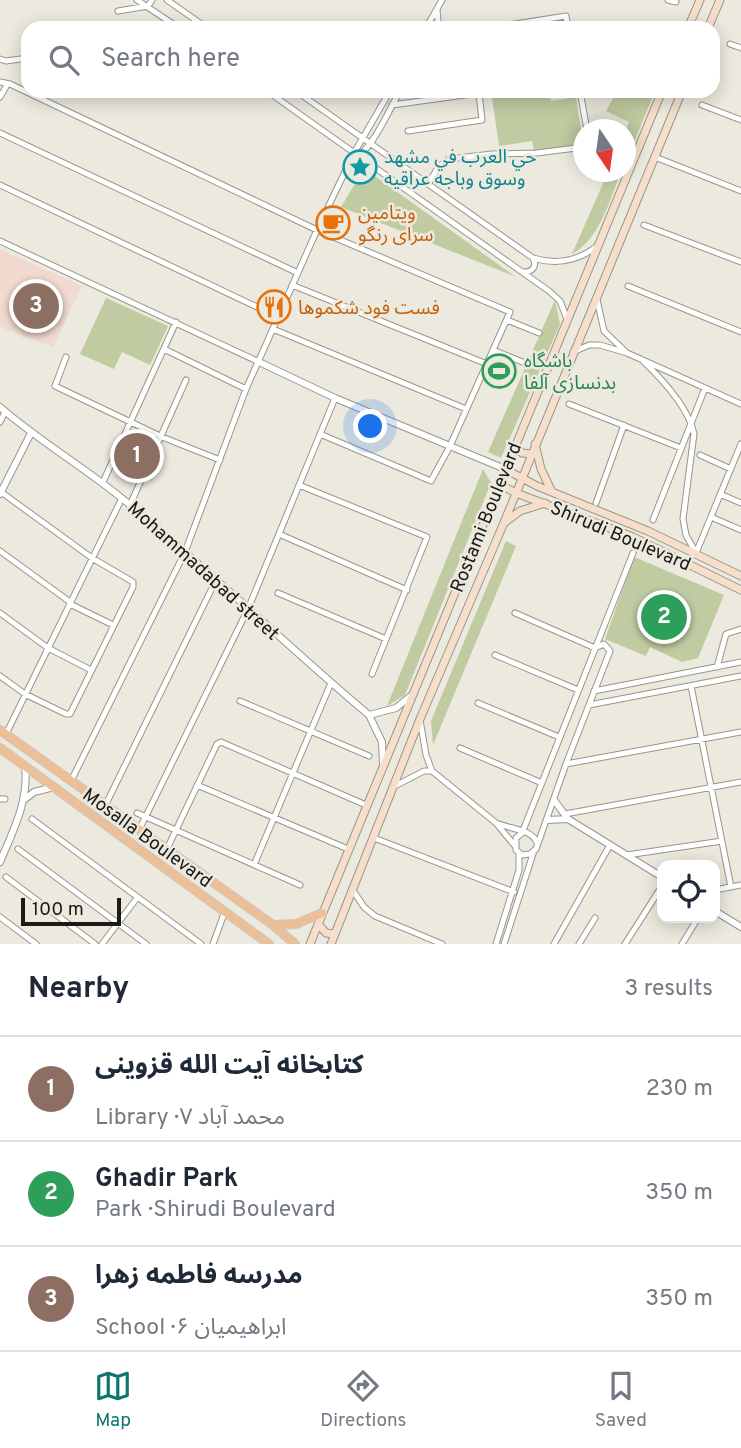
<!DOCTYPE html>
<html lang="en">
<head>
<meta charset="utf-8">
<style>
  :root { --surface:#fff; --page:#f2f2f3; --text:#1f2937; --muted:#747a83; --line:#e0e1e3; --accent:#0f766e }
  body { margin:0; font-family:Overpass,"Noto Sans Arabic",sans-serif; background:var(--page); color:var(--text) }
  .controls { position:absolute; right:21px; bottom:21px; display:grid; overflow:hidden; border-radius:14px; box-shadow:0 4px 18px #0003 }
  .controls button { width:63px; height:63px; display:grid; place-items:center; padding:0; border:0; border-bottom:2px solid var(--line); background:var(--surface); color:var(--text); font:35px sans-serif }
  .compass { position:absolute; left:573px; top:119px; width:63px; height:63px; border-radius:50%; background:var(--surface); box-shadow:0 4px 18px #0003; rotate:167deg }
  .scale { position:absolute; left:21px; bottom:18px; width:100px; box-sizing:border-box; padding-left:7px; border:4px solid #1c1a17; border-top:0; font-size:19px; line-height:24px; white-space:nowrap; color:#1c1a17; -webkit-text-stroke:5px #ece9de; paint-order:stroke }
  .you { position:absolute; left:371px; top:427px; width:24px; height:24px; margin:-18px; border:5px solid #fff; border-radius:50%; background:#1a73e8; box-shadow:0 0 0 10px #1a73e833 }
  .badge { display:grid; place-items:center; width:46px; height:46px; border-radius:50%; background:var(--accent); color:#fff; font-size:23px; font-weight:700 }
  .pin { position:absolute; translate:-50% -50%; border:4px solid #fff; box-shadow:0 2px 7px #0006 }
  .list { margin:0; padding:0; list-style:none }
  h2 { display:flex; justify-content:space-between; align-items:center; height:91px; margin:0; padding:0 28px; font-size:30px }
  h2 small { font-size:23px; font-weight:400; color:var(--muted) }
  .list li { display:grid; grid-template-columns:46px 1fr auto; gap:21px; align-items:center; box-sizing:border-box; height:105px; padding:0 28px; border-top:2px solid var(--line) }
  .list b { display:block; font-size:26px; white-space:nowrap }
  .list p { margin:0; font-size:23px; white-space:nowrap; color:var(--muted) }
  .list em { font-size:23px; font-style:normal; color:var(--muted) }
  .icon { flex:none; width:38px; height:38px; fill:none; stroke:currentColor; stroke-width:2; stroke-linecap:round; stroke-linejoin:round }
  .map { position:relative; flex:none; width:741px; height:944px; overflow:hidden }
  .search { position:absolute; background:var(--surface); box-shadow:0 4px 18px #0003; left:21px; right:21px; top:21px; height:77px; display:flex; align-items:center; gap:18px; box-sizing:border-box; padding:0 24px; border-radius:21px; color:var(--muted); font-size:26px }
  .sheet { height:406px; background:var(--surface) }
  nav { display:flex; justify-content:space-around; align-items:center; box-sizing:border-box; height:98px; border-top:2px solid var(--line); background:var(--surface); font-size:19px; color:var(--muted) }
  nav a { display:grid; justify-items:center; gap:4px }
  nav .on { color:var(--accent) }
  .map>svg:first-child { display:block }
</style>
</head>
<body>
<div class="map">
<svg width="741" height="944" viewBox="0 0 741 944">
  <rect width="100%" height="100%" fill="#ece9de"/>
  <path fill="#f1d9d0" d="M0,249L82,286L53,347L0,327Z"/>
  <path fill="#c0cba1" d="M491,91H549L551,101L576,97L583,144L534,151L532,141L499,146Z
    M617,91H655L626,162V130L629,122L606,111Z
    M362,172L372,174L516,277L341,207Z
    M608,172H621C610,199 600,239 572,254Z
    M106,298L168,326L150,365L122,352L114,369L80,354Z
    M555,300L560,324L501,458L488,452Z
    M483,469L491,483L405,695L387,706Z
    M506,541L516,546L433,745L431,721Z
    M634,557L724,595L698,658L682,662L650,647L646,656L605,639Z"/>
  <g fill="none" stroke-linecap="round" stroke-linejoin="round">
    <defs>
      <path id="minor" d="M137,0L179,28
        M167,0L207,28
        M668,0L676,2
        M118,11L148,6L152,0
        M426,28L442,0
        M436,28L438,22L437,9
        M490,28L566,16L568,28
        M730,44L741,48
        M0,59L6,61L28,58
        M0,82L10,84L317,230L510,312L450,446L431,481L320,434
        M267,91L549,291L560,301L567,319
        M296,91L533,258C556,265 576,262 596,247
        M580,91L587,130
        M0,97L7,85
        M392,105L479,93L482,120L408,131
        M702,105L741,120
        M0,133L298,273
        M655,157L741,191
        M350,163C374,148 386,115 400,91
        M428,184L439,166L449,159L492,154L537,153L584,147
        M0,185L278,317
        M644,225L741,262
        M0,241L259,362
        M524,272C533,272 537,266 533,258
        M292,285L487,364
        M628,286L741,332
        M597,300L604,331L625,351
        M507,320L539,333
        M273,329L466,409
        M164,349L246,389
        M493,350L525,363
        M573,352L589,345H600L627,353L741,404
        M66,357L55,386L162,437L220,460
        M641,359C660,377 689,408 694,434L683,519L686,535L696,553
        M569,404L681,448
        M0,422L5,412
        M700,455L731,469
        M103,482L176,322
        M299,485L427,537L372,674
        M720,494L741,503
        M596,503L624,425
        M130,505L186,380
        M711,517L741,530
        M653,520L705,388
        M279,534L407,590
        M0,551L70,602
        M696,553L741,444
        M278,593L386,639
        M70,604L113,625
        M0,613L48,648L91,670
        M515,613L595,648
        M595,648L604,644L610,651L566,764L536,849L530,854L522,855L516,850V838L522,833L633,553
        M495,655L578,690
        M717,667L726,634L741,629
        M0,676L25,694L66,714H70L133,587V582L92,558L1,492
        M691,686L731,887
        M594,691L741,662
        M240,701L369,756
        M478,703L559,737
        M589,705L741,676
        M6,734L122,498
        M460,748L542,783
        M566,764L741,732
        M432,771L496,823L515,846
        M71,781L185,552L246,389L317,230L354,153L390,91
        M197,785L348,849
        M393,787L424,771H432L426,755L420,720
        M0,799H5
        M105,806L216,580
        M137,813L300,885
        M565,814L741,782
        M32,819L201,944
        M499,824C512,829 533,830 537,843
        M139,830L248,609L335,398
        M374,838L514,892
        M18,849L146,944
        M166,851L217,744L221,742L366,805
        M627,855L722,841
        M254,865L331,683
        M6,877L95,944
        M352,889L364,907L375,916L442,944
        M715,890L741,885
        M0,917L36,944
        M102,944L137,898
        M213,944L225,911
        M496,944L519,870V853
        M504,944L533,854
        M554,944L610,845
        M579,944L595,918
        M625,944L662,886
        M682,944L698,918"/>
      <path id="tertiary" d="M259,362L335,398L505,469
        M0,407C39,441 84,467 124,500C208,569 286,645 369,715L382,742L383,765
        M0,494L31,433
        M369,715L396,708L412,695
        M25,799L34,792L54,787
        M554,800L568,819
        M547,820L568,819L662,877
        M0,862C13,831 29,801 25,766
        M715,911L741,927"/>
      <path id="secondary" d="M688,28L700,0
        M708,28L720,0
        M535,444L541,469L552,492
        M515,445L522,453L531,454
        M505,469L537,486L648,531L741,576
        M499,484L516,493L633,537L741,590
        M503,524L520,511L545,503
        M318,924L326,933L334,934
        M310,944L662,91
        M331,944L420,719L503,525L682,91"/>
      <path id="primary" d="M0,730L273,925L295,944
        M0,748L269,944
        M273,925L296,924L322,913"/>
    </defs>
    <use href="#minor" stroke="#98958c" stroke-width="7"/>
    <use href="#tertiary" stroke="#98958c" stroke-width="8"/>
    <use href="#secondary" stroke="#98958c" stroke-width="9"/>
    <use href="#primary" stroke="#c9c8c7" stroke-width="10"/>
    <use href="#minor" stroke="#fff" stroke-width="5"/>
    <use href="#tertiary" stroke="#fff" stroke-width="6"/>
    <use href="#secondary" stroke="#f5dfcb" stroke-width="7"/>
    <use href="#primary" stroke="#ecbf97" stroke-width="8"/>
  </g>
  <defs>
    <symbol id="sight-ring" viewBox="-11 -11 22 22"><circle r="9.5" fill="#ece9de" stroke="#0f9aa8" stroke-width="1.5"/><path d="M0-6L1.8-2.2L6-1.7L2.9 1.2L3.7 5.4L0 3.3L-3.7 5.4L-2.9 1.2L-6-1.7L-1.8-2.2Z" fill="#0f9aa8"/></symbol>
    <symbol id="cafe-ring" viewBox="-11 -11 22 22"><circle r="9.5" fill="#ece9de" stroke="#e8710a" stroke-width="1.5"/><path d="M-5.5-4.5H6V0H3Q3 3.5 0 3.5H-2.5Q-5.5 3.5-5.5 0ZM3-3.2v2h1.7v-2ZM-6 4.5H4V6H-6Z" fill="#e8710a"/></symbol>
    <symbol id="restaurant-ring" viewBox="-11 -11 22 22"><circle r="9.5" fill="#ece9de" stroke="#e8710a" stroke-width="1.5"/><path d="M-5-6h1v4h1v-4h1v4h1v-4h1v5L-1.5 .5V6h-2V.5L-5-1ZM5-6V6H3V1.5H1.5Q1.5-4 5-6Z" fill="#e8710a"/></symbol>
    <symbol id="stadium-ring" viewBox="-11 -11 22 22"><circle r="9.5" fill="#ece9de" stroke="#2e9e5b" stroke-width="1.5"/><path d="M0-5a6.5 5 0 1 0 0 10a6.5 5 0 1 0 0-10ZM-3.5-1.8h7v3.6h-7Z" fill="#2e9e5b"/></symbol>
  </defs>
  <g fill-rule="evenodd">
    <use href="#sight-ring" x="341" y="148" width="38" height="38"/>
    <use href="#cafe-ring" x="314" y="204" width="38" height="38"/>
    <use href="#restaurant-ring" x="255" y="288" width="38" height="38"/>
    <use href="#stadium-ring" x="480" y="352" width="38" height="38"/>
  </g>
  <g text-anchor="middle" stroke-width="5" stroke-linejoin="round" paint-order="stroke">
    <g font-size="19" fill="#0d838f" stroke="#ece9de" text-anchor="start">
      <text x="384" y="163">حي العرب في مشهد<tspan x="384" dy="22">وسوق وباجه عراقيه</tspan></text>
    </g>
    <g font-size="19" fill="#c56008" stroke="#ece9de" text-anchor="start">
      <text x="358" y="219">ویتامین<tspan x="358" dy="22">سرای رنگو</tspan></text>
      <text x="298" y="314">فست فود شکموها</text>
    </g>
    <g font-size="19" fill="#27864d" stroke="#ece9de" text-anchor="start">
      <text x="524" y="367">باشگاه<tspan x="524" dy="22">بدنسازی آلفا</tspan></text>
    </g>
    <g font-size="19" fill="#1c1a17" stroke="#ece9de">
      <text transform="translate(485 517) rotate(-68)" y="7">Rostami Boulevard</text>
      <text transform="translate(621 535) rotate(23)" y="7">Shirudi Boulevard</text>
      <text transform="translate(204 570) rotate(42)" y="7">Mohammadabad street</text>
      <text transform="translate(148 837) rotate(36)" y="7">Mosalla Boulevard</text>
    </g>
  </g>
</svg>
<div class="controls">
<button><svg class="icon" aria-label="locate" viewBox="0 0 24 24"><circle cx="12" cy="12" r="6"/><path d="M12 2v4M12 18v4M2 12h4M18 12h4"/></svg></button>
</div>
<svg class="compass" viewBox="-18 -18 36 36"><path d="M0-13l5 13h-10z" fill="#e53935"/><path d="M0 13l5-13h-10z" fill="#747a83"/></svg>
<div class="scale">100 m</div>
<div class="you"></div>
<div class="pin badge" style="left:137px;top:456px;background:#8d6e63">1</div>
<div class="pin badge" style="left:664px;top:617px;background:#2e9e5b">2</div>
<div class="pin badge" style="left:36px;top:306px;background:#8d6e63">3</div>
<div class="search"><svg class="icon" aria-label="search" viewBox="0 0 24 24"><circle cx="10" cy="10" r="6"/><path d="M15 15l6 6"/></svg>Search here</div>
</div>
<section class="sheet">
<h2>Nearby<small>3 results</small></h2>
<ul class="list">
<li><span class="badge" style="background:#8d6e63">1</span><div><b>کتابخانه آیت الله قزوینی</b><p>Library · محمد آباد ۷</p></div><em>230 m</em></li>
<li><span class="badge" style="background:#2e9e5b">2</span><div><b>Ghadir Park</b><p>Park · Shirudi Boulevard</p></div><em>350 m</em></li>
<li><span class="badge" style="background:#8d6e63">3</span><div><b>مدرسه فاطمه زهرا</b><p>School · ابراهیمیان ۶</p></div><em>350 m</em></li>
</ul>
</section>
<nav>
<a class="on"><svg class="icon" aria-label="map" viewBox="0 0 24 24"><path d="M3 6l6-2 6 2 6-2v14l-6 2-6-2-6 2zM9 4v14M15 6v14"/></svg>Map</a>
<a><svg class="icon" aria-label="directions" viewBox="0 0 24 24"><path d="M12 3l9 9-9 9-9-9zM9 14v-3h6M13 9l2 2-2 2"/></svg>Directions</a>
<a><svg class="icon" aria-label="saved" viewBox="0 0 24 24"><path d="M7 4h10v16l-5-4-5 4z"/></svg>Saved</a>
</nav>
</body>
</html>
